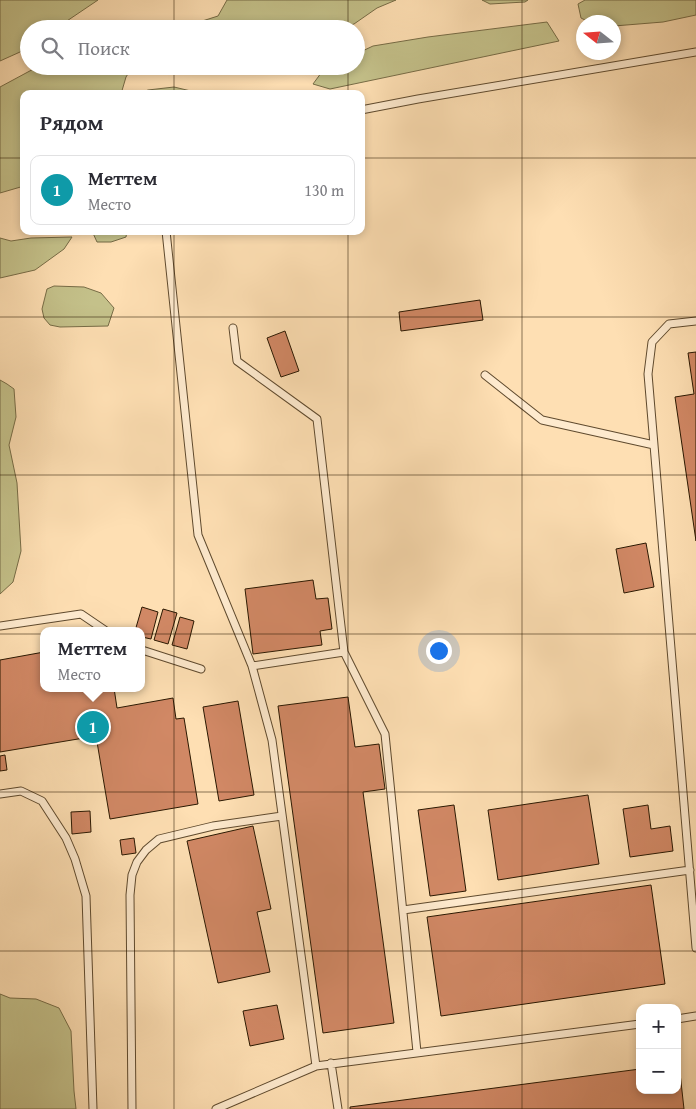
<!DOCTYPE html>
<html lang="ru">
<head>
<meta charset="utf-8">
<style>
  :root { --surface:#fff; --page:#f7f7f7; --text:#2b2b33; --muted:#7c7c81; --line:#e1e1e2; --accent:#8f2418 }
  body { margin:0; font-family:"Gentium Book Plus",serif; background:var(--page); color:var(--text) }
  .controls { position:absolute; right:15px; bottom:15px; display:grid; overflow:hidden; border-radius:10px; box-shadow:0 2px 8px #0003 }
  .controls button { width:45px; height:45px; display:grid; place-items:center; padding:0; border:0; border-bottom:1px solid var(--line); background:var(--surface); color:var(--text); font:25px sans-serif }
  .compass { position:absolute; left:576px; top:15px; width:45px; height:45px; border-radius:50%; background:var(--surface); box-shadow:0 2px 8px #0003; rotate:287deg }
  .you { position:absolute; left:438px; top:650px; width:18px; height:18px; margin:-12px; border:4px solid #fff; border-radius:50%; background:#1a73e8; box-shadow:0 0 0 8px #1a73e833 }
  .badge { display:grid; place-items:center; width:32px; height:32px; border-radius:50%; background:var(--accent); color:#fff; font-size:16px; font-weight:700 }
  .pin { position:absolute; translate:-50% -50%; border:2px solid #fff; box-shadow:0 1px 5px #0006 }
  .popup { position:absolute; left:40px; top:627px; width:105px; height:65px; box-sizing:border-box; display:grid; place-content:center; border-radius:10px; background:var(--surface); filter:drop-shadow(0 1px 4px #0005); font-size:16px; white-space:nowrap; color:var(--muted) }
  .popup b { font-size:19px; color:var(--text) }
  .popup::after { content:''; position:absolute; left:50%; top:100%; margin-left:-10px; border:10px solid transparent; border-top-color:var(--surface) }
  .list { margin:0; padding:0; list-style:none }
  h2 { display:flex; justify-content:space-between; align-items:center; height:65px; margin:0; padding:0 20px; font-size:21px }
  h2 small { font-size:16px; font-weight:400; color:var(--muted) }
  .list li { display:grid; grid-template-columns:32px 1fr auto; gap:15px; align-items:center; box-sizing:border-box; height:70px; margin:0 10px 10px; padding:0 10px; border:1px solid var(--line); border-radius:10px }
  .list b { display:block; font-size:19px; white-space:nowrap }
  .list p { margin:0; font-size:16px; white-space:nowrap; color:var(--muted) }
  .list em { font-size:16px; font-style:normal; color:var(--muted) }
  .icon { flex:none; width:28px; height:28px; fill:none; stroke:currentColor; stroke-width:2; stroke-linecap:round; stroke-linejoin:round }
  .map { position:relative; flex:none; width:696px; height:1109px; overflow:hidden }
  .search { position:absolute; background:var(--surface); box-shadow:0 2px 8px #0003; left:20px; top:20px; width:345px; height:55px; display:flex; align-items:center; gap:12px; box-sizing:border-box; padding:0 18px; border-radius:28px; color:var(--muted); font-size:19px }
  .panel { position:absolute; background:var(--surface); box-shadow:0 2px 8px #0003; left:20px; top:90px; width:345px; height:145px; border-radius:10px }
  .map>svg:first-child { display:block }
</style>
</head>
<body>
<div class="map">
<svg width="696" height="1109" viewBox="0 0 696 1109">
  <rect width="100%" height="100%" fill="#fedfb3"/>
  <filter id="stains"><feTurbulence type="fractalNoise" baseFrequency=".004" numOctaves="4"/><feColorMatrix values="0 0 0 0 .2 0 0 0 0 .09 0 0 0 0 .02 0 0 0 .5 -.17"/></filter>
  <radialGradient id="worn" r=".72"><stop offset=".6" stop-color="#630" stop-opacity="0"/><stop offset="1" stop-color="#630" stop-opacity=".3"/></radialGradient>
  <path fill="#c4c18a" stroke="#776c46" d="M0,0H98L55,29H29V46L20,52L0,61Z
    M227,0H396L377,8L354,24L339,29H183L196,23L218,16Z
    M482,0H528L525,2L490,4Z
    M585,0H696V15L663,22L614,26V22H589L581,18L578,4Z
    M547,22L559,41L330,89L313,84L324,69L329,66H356V54L373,46L428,37Z
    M39,66H133L126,77L121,94H24V186L0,193V87Z
    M174,87L195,92L197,94H137L148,90Z
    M92,231H127L126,237L111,242H97Z
    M72,237L64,249L35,270L0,278V238L11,241L31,238Z
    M54,286L84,287L101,293L114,308L108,326L60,327L50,325L44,318L42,309L47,289Z
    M0,380L7,384L14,389L16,417L9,445L17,483L21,551L13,582L0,594Z
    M0,994L10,998L36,999L59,1008L71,1031L74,1091L76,1109H0Z"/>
  <path fill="#d18865" stroke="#2a1801" d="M480,300L483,320L401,331L399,312Z
    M285,331L299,371L281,377L267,338Z
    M696,352V541L675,397L694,394L688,353Z
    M646,543L654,587L624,593L616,549Z
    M313,580L316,599L328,598L332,629L320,631L322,645L253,654L245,589Z
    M142,607L158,612L151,639L142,637V631H135Z
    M163,609L177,613L168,644L154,640Z
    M180,617L194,621L187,649L172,645Z
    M44,652V688H114L117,708L173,698L176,719L184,718L198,804L110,819L96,736L0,752V660Z
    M348,697L355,747L379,744L385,789L363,792L394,1023L323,1033L278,706Z
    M238,701L254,795L219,801L203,707Z
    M5,755L7,770L0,771V756Z
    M588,795L599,864L498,880L488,810Z
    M454,805L466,891L430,896L418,810Z
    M648,805L651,829L670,826L673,851L630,857L623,809Z
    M90,811L91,832L72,834L71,812Z
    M253,826L271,909L257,912L270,972L218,983L187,841Z
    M134,838L136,853L122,855L120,840Z
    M651,885L665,984L441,1016L427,917Z
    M277,1005L284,1039L250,1046L243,1011Z
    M677,1064H679L684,1109H350V1107L640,1069V1090H677Z"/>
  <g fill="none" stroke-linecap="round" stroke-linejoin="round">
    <defs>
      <path id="lane" d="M361,110L418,99L696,52
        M166,231L198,535L252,666L344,652
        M233,328L237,361L317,419L344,652L385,734L417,1052
        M485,375L542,420L654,445L696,948
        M654,445L648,374L652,342L669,324L696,321
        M0,626L81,614L106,631
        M142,650L201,669
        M252,666L272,740L316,1066
        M0,794L21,791L42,801L66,838L75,859L86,896L93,1109
        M403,910L690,870
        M677,1019L696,1016
        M331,1063L338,1109
        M132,1109L130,895L132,875L137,862L146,850L159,839L213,826L282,816
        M216,1109L316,1066L640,1024"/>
    </defs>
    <use href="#lane" stroke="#5f4a2e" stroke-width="9"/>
    <use href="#lane" stroke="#feeace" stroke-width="7"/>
  </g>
  <path fill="none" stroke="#2a1801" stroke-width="1" stroke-opacity="0.55" d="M174,0V29M348,0V29M522,0V1109M174,66V94M348,66V94M0,158H24M361,158H696M174,231V1109M348,231V1109M0,317H696M0,475H696M0,634H696M0,792H696M0,951H696"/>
  <rect width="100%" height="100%" filter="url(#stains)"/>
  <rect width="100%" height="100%" fill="url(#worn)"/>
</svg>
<div class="controls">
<button>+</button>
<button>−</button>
</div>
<svg class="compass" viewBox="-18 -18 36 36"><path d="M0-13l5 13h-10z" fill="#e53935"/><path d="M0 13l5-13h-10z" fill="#7c7c81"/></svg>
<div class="you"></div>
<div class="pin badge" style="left:93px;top:727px;background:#0f9aa8">1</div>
<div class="popup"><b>Меттем</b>Место</div>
<div class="search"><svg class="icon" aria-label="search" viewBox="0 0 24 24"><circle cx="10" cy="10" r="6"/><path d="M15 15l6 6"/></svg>Поиск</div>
<section class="panel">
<h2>Рядом<small></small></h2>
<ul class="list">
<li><span class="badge" style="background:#0f9aa8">1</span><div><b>Меттем</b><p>Место</p></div><em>130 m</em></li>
</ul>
</section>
</div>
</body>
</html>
